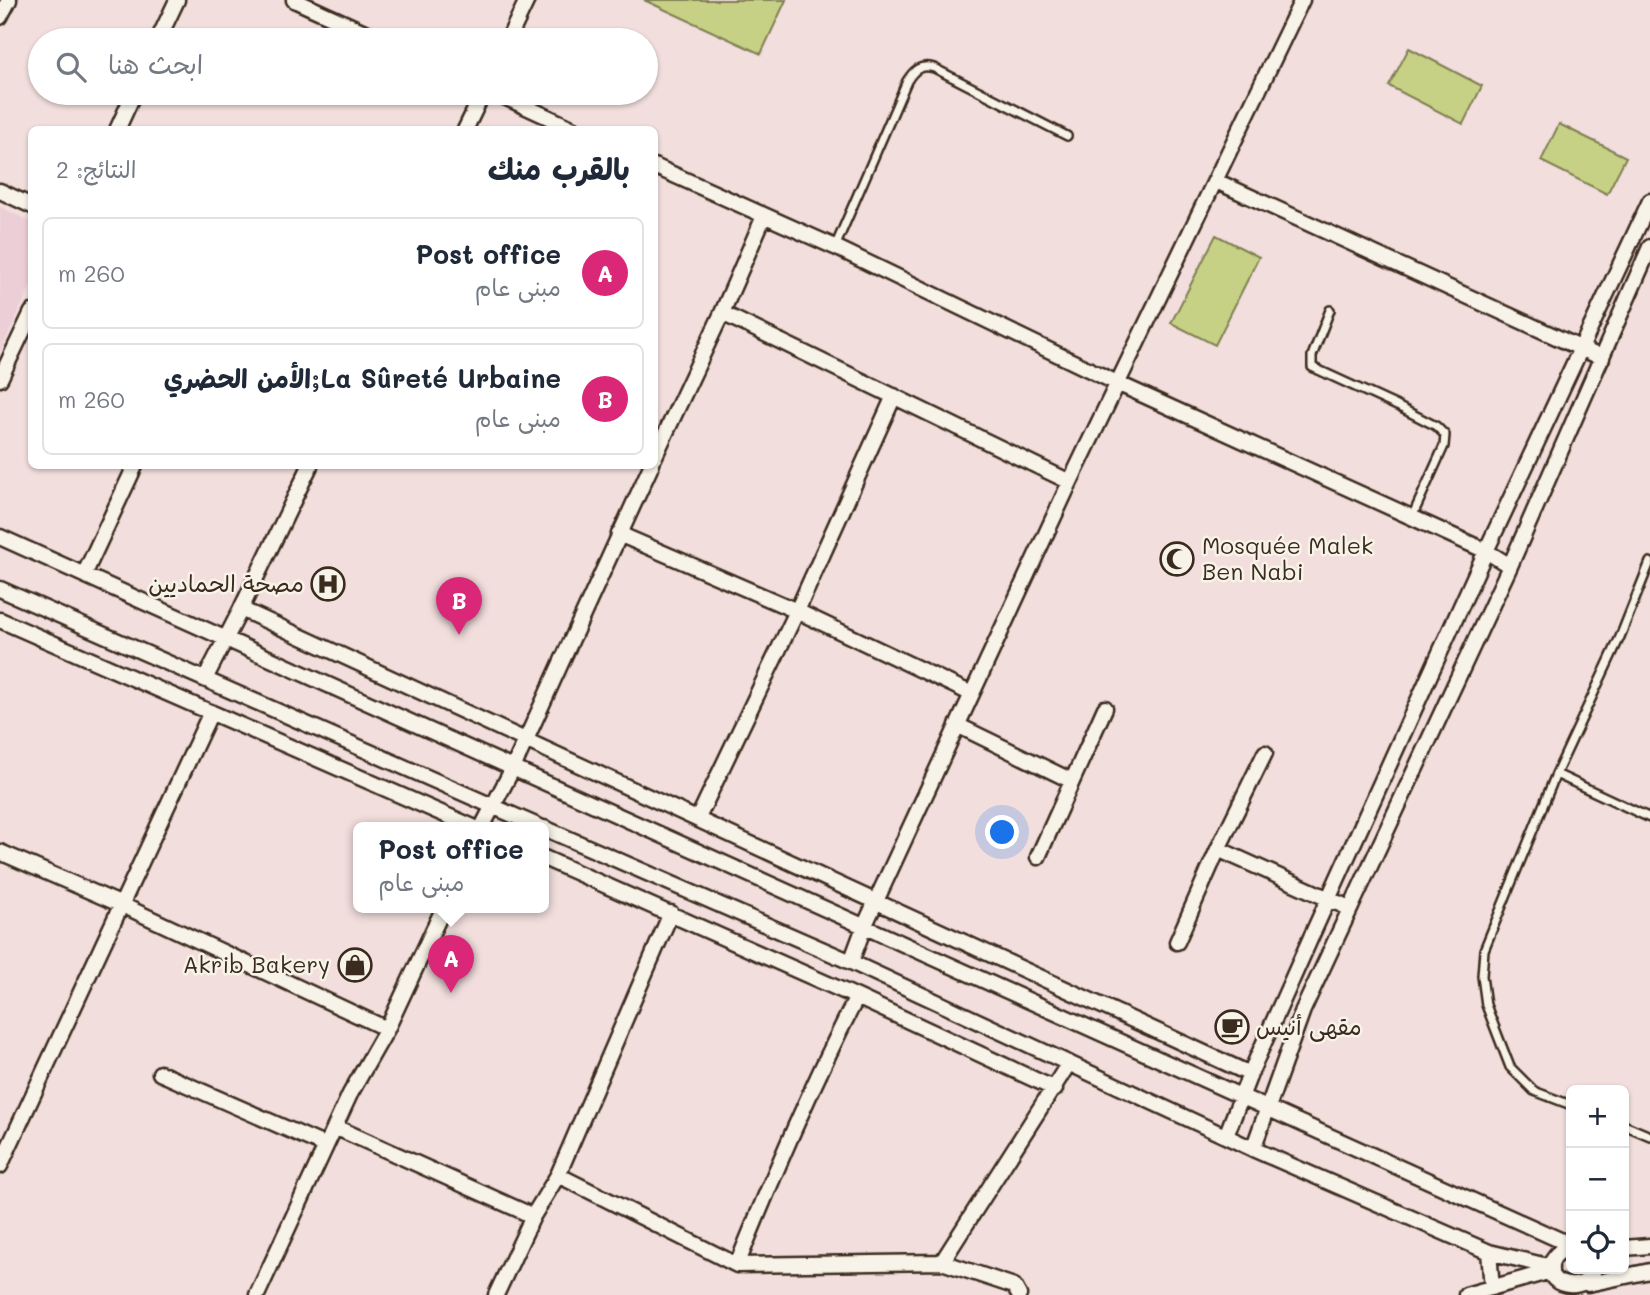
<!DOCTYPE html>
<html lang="ar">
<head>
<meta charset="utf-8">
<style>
  :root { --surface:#fff; --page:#f6f6f7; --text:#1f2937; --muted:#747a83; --line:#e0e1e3; --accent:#db2777 }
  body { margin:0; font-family:Mali,"Playpen Sans Arabic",sans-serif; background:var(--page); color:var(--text); direction:rtl }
  .controls { position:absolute; right:21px; bottom:21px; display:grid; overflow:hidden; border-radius:10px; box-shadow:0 2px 5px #0004 }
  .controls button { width:63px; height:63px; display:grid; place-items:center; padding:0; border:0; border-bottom:2px solid var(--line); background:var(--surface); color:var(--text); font:35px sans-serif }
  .you { position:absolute; left:1003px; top:833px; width:24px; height:24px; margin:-18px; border:5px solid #fff; border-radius:50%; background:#1a73e8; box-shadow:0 0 0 10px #1a73e833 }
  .badge { display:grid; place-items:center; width:46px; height:46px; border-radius:50%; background:var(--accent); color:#fff; font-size:23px; font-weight:700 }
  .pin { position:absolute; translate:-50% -58px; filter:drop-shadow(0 2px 4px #0008) }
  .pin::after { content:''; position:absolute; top:37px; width:24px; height:21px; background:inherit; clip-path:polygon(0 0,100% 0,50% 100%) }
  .popup { position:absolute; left:353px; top:822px; width:196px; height:91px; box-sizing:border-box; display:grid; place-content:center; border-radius:10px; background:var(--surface); filter:drop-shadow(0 2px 5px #0005); font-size:23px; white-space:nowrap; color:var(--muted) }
  .popup b { font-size:26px; color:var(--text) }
  .popup::after { content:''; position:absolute; left:50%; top:100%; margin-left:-14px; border:14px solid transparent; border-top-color:var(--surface) }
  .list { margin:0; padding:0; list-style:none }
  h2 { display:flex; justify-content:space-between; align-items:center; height:91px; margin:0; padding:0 28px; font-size:30px }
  h2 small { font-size:23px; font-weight:400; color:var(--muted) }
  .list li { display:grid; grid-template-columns:46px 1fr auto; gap:21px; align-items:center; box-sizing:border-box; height:112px; margin:0 14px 14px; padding:0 14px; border:2px solid var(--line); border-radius:10px }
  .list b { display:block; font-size:26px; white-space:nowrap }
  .list p { margin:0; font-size:23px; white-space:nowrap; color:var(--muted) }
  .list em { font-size:23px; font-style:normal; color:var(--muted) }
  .icon { flex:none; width:38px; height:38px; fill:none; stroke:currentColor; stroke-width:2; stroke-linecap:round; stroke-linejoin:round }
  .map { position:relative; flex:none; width:1650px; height:1295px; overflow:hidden; direction:ltr }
  .search { position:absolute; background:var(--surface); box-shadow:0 2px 5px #0004; left:28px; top:28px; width:630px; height:77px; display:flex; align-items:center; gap:18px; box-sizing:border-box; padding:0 24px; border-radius:38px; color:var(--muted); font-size:26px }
  .panel { position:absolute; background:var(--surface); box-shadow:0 2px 5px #0004; left:28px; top:126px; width:630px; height:343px; border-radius:10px; direction:rtl }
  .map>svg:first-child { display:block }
</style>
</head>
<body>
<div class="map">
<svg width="1650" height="1295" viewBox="0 0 1650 1295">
  <rect width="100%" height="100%" fill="#f1dedd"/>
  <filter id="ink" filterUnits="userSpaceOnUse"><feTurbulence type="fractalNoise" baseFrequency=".0143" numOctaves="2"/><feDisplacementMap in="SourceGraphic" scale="14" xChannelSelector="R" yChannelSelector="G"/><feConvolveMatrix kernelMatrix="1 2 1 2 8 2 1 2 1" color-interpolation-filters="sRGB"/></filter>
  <g filter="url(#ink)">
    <path fill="#eccfd6" d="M0,207L31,222L32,283L0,352Z"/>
    <path fill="#c6d185" stroke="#807e52" stroke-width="2" d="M644,0H786L761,54Z
      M1409,48L1482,86L1463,124L1389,86Z
      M1559,124L1626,157L1607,194L1541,161Z
      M1216,235L1259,257L1215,345L1171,323Z"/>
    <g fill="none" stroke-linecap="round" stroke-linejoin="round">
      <defs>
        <path id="lane" d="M835,247L907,81C914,70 920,64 934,68L1067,136
          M1330,310L1312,356V367L1397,406L1436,426L1445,435L1444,446L1412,517
          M1556,774L1650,818
          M1571,1105L1534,1091L1510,1067L1486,1005L1482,976L1484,950L1556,774L1620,637L1650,562
          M1624,1125L1650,1136"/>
        <path id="street" d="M294,0L382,40
          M0,17L9,0
          M158,40L177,0
          M508,40L527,0
          M496,93L576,130
          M117,130L134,93
          M465,130L483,93
          M654,166L835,247L1119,384L1486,551L1510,566
          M1216,181L1602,358
          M0,191L32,206
          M722,313L1070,482
          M0,379L32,312
          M654,458L722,313L764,216
          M619,534L797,611L972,694
          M0,537L1571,1245
          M84,575L135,466
          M0,589L540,827
          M241,609L1250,1074
          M0,620L473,827
          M205,679L241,609L310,466
          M957,725L1072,781
          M698,818L797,611L894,396
          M482,827L513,768L651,466
          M544,828L851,962L1253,1149L1489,1252L1551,1267
          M1218,849L1349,908
          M0,852L122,905L387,1029
          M1038,857L1105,708
          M544,858L857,997L1055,1089
          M1177,942L1218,849L1265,753
          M851,962L864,927L1070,482L1302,0
          M160,1073L326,1146
          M335,1127L533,1216
          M1226,1136L1250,1074L1311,937L1486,551L1650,201
          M1253,1149L1303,1010L1510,566L1650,247
          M0,1166L211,712
          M558,1175L737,1265L942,1262L1014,1286L1019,1295
          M1571,1248C1564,1249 1557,1252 1553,1259C1538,1288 1589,1295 1594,1269
          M1624,1248L1650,1246
          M1489,1252L1492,1288
          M942,1262L1069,1063
          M737,1265C774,1174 812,1084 857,997
          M1588,1284L1650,1271
          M257,1295L350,1094L387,1029L444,907
          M496,1295L533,1216L558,1175L671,913
          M1466,1295L1551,1271"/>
      </defs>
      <use href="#lane" stroke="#3b2a1e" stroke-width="12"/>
      <use href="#street" stroke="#3b2a1e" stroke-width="19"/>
      <use href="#lane" stroke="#f7f3e8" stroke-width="7"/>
      <use href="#street" stroke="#f7f3e8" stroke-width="14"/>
    </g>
  </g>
  <defs>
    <symbol id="mosque-ring" viewBox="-11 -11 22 22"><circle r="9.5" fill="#f7f3e8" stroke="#3b2a1e" stroke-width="1.5"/><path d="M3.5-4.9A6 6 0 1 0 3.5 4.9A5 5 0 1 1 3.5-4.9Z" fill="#3b2a1e"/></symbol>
    <symbol id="hospital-ring" viewBox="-11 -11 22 22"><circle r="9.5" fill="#f7f3e8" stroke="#3b2a1e" stroke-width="1.5"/><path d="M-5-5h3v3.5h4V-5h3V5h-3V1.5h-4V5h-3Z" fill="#3b2a1e"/></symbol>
    <symbol id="shop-ring" viewBox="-11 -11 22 22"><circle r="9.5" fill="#f7f3e8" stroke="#3b2a1e" stroke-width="1.5"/><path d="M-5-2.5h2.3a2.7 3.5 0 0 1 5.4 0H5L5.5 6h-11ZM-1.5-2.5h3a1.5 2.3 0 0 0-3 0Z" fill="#3b2a1e"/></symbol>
    <symbol id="cafe-ring" viewBox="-11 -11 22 22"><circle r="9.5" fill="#f7f3e8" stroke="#3b2a1e" stroke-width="1.5"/><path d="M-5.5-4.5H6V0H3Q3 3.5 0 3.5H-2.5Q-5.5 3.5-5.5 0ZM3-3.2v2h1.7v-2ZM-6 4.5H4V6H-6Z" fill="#3b2a1e"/></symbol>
  </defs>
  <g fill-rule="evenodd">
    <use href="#mosque-ring" x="1158" y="540" width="38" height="38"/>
    <use href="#hospital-ring" x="309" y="565" width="38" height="38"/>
    <use href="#shop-ring" x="336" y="946" width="38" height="38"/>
    <use href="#cafe-ring" x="1213" y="1008" width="38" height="38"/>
  </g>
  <g text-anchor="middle" stroke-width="5" stroke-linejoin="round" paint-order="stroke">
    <g font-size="23" fill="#3b2a1e" stroke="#f7f3e8" text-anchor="start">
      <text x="1202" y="554">Mosquée Malek<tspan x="1202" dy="26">Ben Nabi</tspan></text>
      <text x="304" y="592" text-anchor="end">مصحة الحماديين</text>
      <text x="330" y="973" text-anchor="end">Akrib Bakery</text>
      <text x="1256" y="1035">مقهى أنيس</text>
    </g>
  </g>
</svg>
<div class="controls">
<button>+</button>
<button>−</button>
<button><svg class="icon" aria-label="locate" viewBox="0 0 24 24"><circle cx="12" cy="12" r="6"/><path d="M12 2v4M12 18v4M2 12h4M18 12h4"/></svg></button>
</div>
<div class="you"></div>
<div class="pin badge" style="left:451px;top:993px">A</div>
<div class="popup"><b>Post office</b>مبنى عام</div>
<div class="pin badge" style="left:459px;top:635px">B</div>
<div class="search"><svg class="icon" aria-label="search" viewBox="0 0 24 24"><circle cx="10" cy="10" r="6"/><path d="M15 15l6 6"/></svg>ابحث هنا</div>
<section class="panel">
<h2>بالقرب منك<small>النتائج: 2</small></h2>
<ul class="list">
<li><span class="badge">A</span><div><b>Post office</b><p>مبنى عام</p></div><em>260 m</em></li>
<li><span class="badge">B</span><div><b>La Sûreté Urbaine;الأمن الحضري</b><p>مبنى عام</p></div><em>260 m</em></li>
</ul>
</section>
</div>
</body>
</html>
